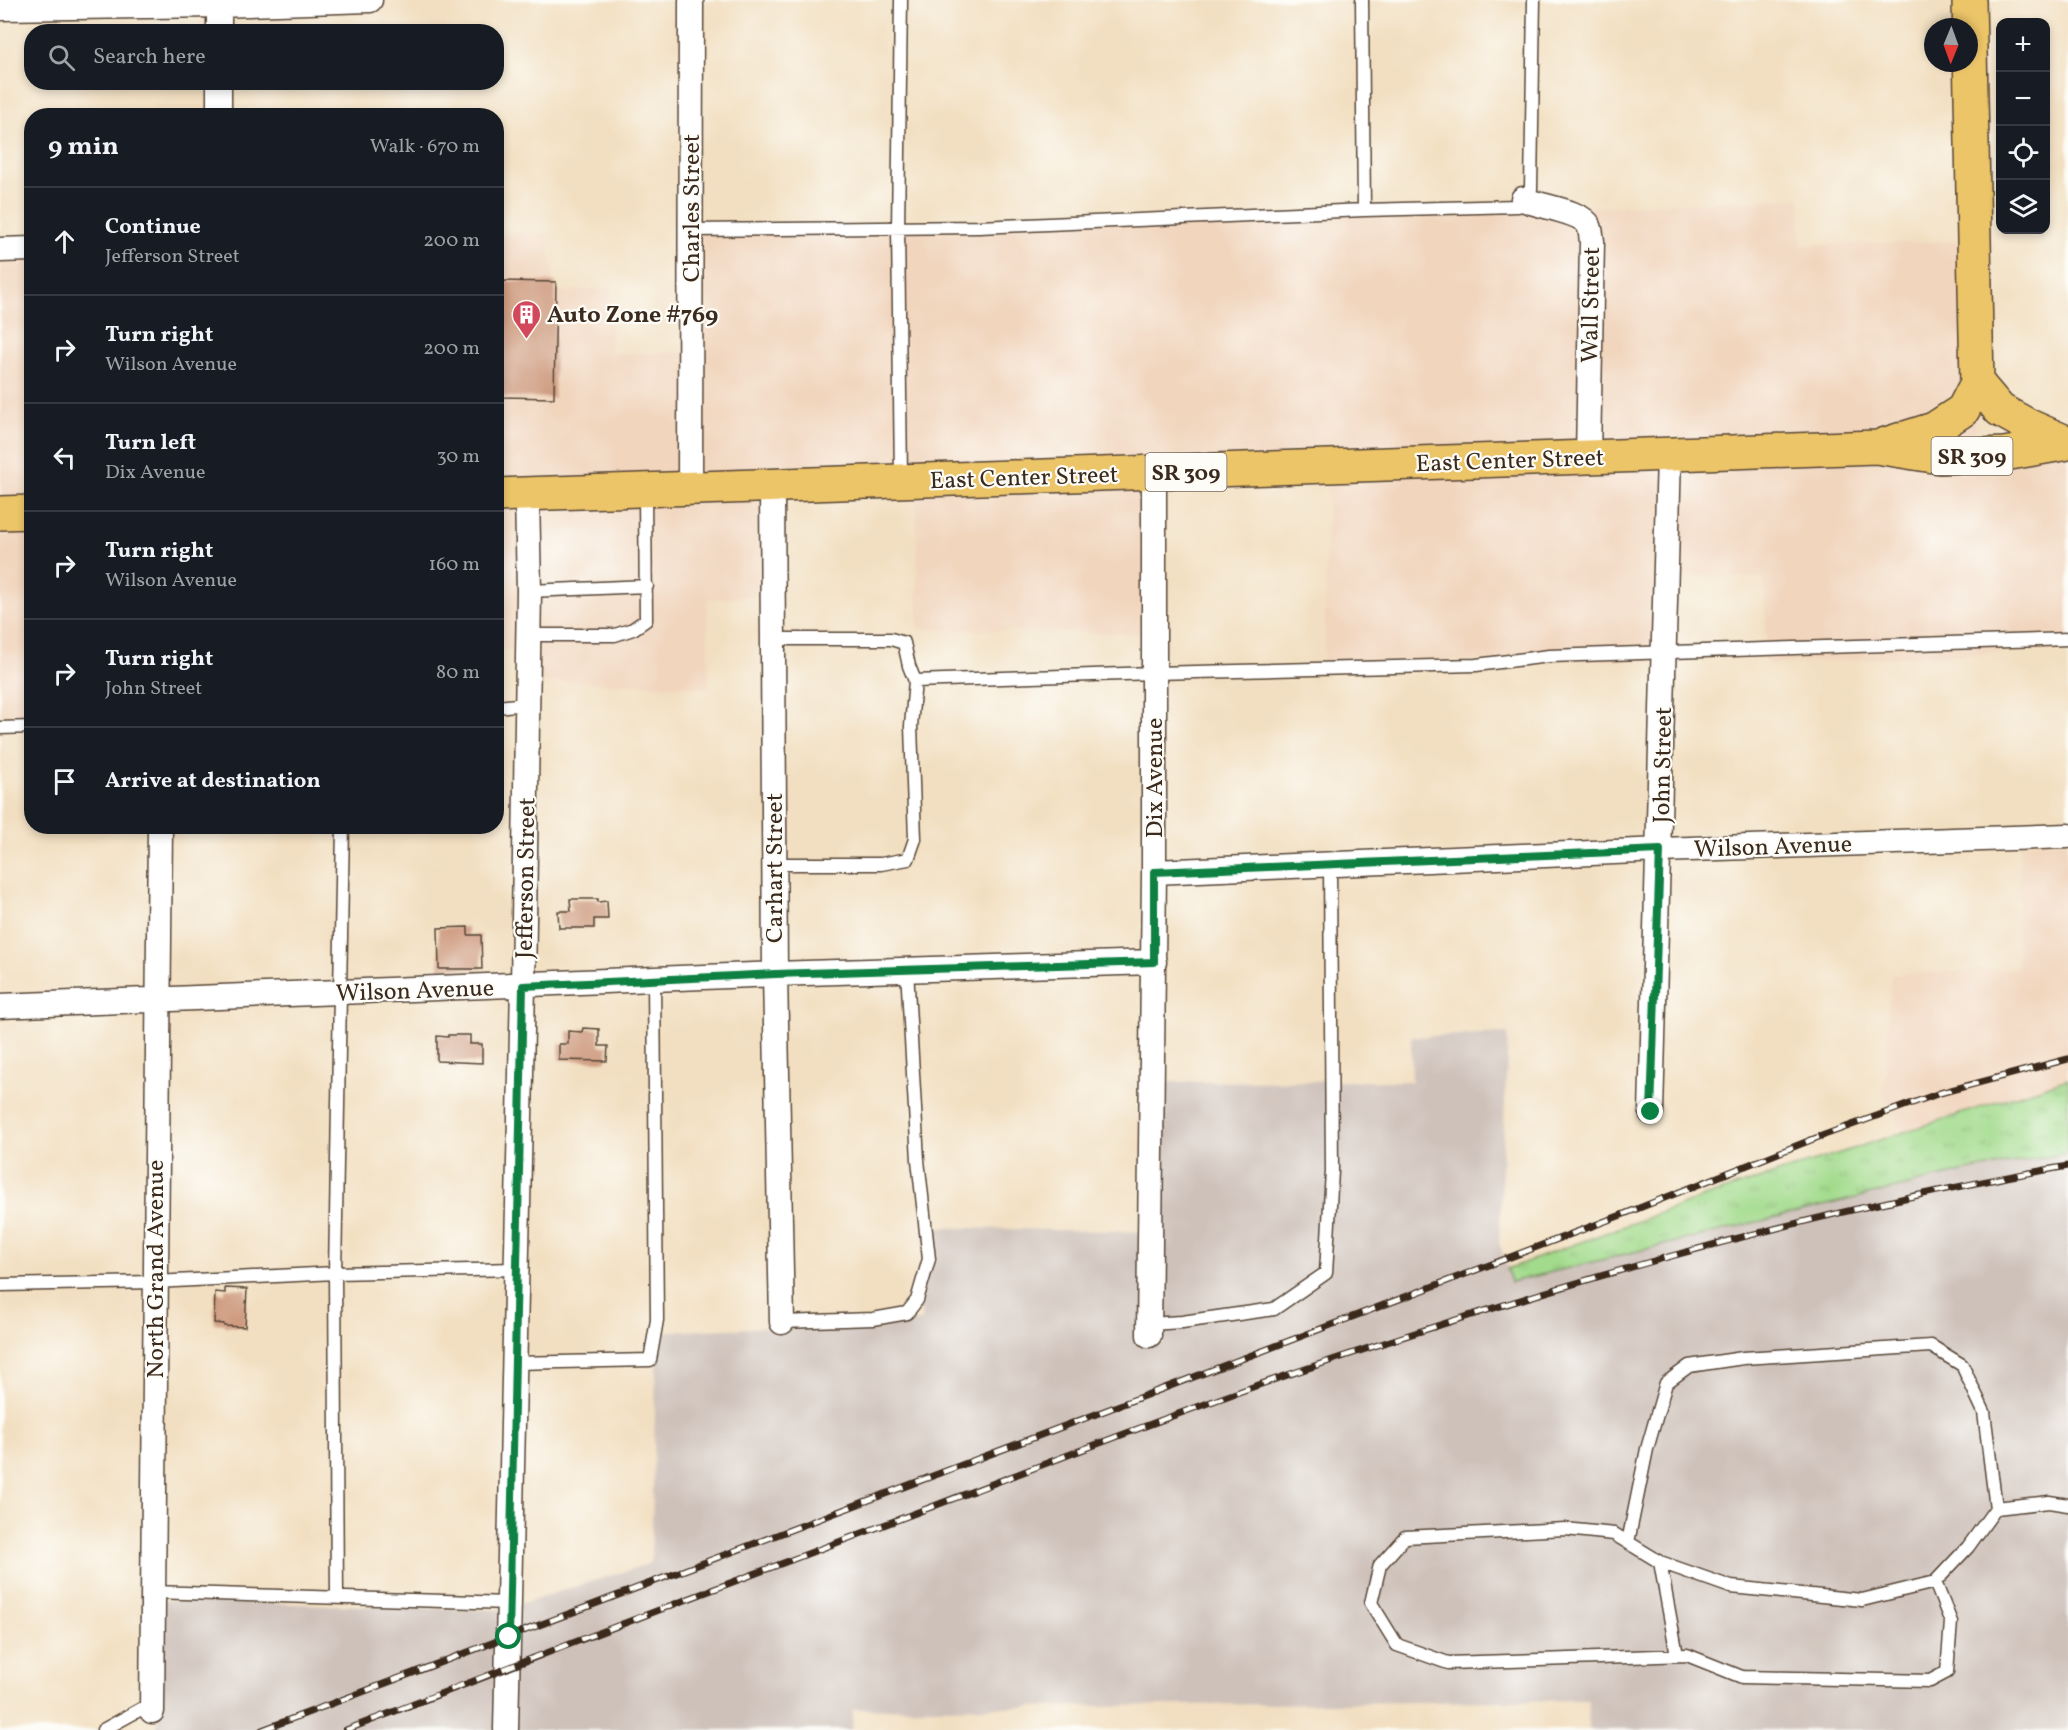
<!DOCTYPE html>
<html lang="en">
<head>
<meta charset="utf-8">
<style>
  :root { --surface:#171b24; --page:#20242c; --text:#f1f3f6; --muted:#9ea1a6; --line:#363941 }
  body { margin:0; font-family:Vollkorn,serif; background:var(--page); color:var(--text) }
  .controls { position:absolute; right:18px; top:18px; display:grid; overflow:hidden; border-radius:12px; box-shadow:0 3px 9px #0003 }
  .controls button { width:54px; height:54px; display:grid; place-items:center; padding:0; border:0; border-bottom:2px solid var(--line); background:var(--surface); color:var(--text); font:30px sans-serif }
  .compass { position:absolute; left:1924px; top:18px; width:54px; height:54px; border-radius:50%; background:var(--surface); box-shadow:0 3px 9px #0003; rotate:181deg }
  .stop { position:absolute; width:18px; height:18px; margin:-14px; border:4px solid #0b8043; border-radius:50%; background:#fff }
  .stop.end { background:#0b8043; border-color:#fff; box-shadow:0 2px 6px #0008 }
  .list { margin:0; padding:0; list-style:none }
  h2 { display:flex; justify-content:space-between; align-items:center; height:78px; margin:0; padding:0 24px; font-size:26px }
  h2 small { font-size:20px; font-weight:400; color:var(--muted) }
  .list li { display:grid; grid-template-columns:39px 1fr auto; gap:18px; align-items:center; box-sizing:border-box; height:108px; padding:0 24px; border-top:2px solid var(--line) }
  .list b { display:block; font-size:22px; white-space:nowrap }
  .list p { margin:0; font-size:20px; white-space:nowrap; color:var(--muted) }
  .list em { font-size:20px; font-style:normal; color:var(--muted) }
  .icon { flex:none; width:33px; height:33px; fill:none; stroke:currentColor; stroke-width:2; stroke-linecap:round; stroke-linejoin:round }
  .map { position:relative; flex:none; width:2068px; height:1730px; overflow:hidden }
  .search { position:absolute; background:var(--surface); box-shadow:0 3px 9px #0003; left:24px; top:24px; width:480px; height:66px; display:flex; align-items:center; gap:15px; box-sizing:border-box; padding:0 21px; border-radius:24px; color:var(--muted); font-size:22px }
  .panel { position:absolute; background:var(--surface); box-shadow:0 3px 9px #0003; left:24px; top:108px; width:480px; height:726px; border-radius:24px }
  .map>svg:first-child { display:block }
</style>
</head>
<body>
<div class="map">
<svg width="2068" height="1730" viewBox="0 0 2068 1730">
  <defs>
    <pattern id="grass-tufts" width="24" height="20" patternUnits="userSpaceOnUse" patternTransform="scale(1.5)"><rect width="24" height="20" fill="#a3db8d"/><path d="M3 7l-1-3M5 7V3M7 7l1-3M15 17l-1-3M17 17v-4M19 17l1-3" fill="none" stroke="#8dbc79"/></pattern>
  </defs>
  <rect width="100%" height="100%" fill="#fdfcf7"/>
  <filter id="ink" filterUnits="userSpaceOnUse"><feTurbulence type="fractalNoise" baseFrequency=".0167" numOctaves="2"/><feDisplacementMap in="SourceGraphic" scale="12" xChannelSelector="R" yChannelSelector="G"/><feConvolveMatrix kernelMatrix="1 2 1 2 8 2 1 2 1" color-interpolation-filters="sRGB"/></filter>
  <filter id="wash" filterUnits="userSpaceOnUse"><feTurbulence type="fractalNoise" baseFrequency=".008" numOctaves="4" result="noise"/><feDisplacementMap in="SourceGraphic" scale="24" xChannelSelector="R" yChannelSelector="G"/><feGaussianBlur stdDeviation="1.35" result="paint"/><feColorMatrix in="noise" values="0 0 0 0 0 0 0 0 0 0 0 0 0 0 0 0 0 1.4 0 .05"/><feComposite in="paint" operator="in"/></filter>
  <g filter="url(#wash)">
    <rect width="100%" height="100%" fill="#f2dfc1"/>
    <path fill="#f1d5bd" d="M1800,198L1802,245L1979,241L1975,438L2068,435V649L1767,664L1764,578L1678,576L1677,660L1324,662L1328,469L1157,477L1159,634L918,629L916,484L775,486L781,595L707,599L709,687L531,681L530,649L497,650L496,233L547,234L555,292L611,288V353H697L696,230L1521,210Z
      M32,246L31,722L0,723V248Z
      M2020,842H2068V1079L1902,1133L1884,1095L1891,975L2017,968Z"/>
    <path fill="#cec1ba" d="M1508,1033L1499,1242L1512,1282L1966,1171L2068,1153V1730H1588L1589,1700L853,1709L852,1730H157L161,1600L500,1610L651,1563L657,1332L921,1321L924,1227L1152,1232L1158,1082L1412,1081L1411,1037Z"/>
    <path fill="url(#grass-tufts)" stroke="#6f8256" stroke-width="1.5" d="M2068,1079V1153L1966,1171L1511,1282L1507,1269L1704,1197Z"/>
    <g id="blocks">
      <path fill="#cf9c81" d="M496,281L556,282L554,398L496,397Z
        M570,899H598V902L607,901L608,919H594V928H559L558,911H571Z
        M468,927V935H481L482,969H439L438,928Z
        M583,1028L599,1029V1046H608L607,1061L559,1060V1044H568V1031L582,1032Z
        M448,1035H470V1044H482V1063L437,1061V1036L448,1037Z
        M225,1288L247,1289L245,1327L224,1326V1324L214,1323L215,1292L225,1293Z"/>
    </g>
  </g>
  <g filter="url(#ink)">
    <use href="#blocks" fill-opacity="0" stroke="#564536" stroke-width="1.5"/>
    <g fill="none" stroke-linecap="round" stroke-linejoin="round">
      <defs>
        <path id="lane" d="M1362,0L1364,210
          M691,230L979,227L1364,210L1518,206L1531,189L1534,0
          M901,479L898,228L901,0
          M529,591L647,586
          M528,635H615L633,629L646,620L645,491
          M773,639H891L904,643L909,666L915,681L1154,673L1476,665L1549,656L2068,639
          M496,707L527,704
          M0,728L32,727
          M774,864H881L908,859L915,839L911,726L915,681
          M0,1285L155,1282L335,1273L517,1269
          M782,1322L873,1319L907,1313L917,1300L929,1259L918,1160L907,970
          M1149,1324L1182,1322L1274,1309L1326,1273L1332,1171L1330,864
          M515,1363L650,1360L657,1320L654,980
          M1628,1542L1647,1449L1666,1383L1689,1366L1743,1358L1931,1346L1962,1365L1984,1412L1996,1508
          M1660,1562L1677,1655
          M1935,1582L1951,1622L1947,1672L1930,1681L1742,1677L1687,1655L1448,1663L1397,1645L1371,1603L1380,1565L1405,1537L1565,1529L1614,1534L1660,1562L1731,1587L1862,1600L1935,1582L1968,1547L1996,1508L2049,1502L2068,1505
          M153,1592L509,1603
          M337,1598L335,1273L343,826
          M103,1730L152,1703"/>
        <path id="street" d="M0,8L219,5L370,0
          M219,32V0
          M219,82V116
          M1523,199C1540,207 1582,211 1589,226C1591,230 1591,236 1592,241L1588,457
          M0,250L32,249
          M772,486L775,974L782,1322
          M690,489L691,0
          M1154,872L1660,850L2068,836
          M0,1006L775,974L1154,962
          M1651,1112L1669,455
          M1149,1335L1154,872V473
          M152,1711L160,826
          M506,1730L523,986L529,591L527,494"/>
        <path id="primary" d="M1969,0L1977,383L2000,410L2029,426L2068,443
          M1883,445L1934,429L1963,410L1977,383
          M496,495L1876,447L1940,457L2004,454L2068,443
          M0,513L32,512"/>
      </defs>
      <use href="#lane" stroke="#564536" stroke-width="15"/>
      <use href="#street" stroke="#564536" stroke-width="27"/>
      <use href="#primary" stroke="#564536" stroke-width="36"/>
      <use href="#lane" stroke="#fff" stroke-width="12"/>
      <use href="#street" stroke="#fff" stroke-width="24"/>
      <use href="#primary" stroke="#edc569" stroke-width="33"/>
      <defs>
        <path id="rail" d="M262,1730L1624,1214L1816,1138L1940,1093L2068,1059
          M346,1730C541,1654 738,1580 934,1506C1045,1464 1155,1421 1267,1382C1528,1293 1796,1213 2068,1166"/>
      </defs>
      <use href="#rail" stroke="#3b2a1e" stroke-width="7"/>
      <use href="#rail" stroke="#fdfcf7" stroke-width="4.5" stroke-dasharray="14" stroke-linecap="butt"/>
    </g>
  </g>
  <g fill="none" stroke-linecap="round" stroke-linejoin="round" filter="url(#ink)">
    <path stroke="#0b8043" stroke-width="8" d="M509,1637L523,986L775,974L1154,962V872L1660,850L1651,1112"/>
  </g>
  <defs>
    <symbol id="building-pin" viewBox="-11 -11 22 30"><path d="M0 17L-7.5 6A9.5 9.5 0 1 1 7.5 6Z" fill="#d1495b" stroke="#fdfcf7"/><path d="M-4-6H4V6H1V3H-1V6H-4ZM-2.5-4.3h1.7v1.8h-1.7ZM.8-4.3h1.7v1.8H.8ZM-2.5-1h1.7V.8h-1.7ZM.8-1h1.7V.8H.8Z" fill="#fff"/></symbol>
  </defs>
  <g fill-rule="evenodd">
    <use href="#building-pin" x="510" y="298" width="33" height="45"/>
  </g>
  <g text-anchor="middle" stroke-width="4.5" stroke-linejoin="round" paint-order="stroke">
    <g fill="#fdfcf7" stroke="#75695f" stroke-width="1.5">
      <rect x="1931.5" y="437" width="81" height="38" rx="4.5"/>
      <rect x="1145.5" y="453" width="81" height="38" rx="4.5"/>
    </g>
    <g font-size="22" font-weight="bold" fill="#3b2a1e">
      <text x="1972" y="464">SR 309</text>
      <text x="1186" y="480">SR 309</text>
    </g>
    <g font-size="24" fill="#3b2a1e" stroke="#fdfcf7">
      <text transform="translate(691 208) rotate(-90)" y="8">Charles Street</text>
      <text transform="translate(1590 305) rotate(-89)" y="8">Wall Street</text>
      <text transform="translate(1510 460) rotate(-2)" y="8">East Center Street</text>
      <text transform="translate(1024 477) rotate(-2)" y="8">East Center Street</text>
      <text transform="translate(1662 765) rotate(-89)" y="8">John Street</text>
      <text transform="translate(1154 778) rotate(-90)" y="8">Dix Avenue</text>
      <text transform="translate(1773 846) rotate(-2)" y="8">Wilson Avenue</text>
      <text transform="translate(774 868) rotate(-90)" y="8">Carhart Street</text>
      <text transform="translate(525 878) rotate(-89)" y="8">Jefferson Street</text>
      <text transform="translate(415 990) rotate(-2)" y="8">Wilson Avenue</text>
      <text transform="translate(155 1269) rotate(-90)" y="8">North Grand Avenue</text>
    </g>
    <g font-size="24" font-weight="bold" fill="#3b2a1e" stroke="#fdfcf7" text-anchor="start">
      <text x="547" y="322">Auto Zone #769</text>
    </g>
  </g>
</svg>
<div class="controls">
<button>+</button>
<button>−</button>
<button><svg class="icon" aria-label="locate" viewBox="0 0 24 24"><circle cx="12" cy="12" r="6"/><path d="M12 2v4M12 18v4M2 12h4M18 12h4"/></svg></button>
<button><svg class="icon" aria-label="layers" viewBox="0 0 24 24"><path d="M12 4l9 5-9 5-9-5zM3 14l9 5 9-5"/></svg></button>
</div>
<svg class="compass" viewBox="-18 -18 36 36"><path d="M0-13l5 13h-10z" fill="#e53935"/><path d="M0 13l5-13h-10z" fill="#9ea1a6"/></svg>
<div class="stop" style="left:509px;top:1637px"></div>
<div class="stop end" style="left:1651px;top:1112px"></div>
<div class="search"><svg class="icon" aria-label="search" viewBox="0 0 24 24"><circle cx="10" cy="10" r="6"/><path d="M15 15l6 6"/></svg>Search here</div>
<section class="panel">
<h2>9 min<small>Walk · 670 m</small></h2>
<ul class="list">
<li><svg class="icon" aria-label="ahead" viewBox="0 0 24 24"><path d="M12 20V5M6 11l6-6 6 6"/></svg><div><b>Continue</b><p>Jefferson Street</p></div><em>200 m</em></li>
<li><svg class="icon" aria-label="right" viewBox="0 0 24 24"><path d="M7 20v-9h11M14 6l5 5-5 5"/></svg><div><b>Turn right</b><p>Wilson Avenue</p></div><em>200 m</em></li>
<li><svg class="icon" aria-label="left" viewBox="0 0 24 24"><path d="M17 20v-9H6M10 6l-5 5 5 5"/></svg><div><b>Turn left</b><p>Dix Avenue</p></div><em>30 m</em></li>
<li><svg class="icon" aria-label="right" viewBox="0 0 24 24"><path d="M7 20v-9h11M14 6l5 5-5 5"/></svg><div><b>Turn right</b><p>Wilson Avenue</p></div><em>160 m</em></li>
<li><svg class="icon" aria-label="right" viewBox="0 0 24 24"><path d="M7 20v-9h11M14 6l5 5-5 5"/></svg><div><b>Turn right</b><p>John Street</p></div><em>80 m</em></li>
<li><svg class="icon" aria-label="arrive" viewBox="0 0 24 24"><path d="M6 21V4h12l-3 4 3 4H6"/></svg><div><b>Arrive at destination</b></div></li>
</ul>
</section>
</div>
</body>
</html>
